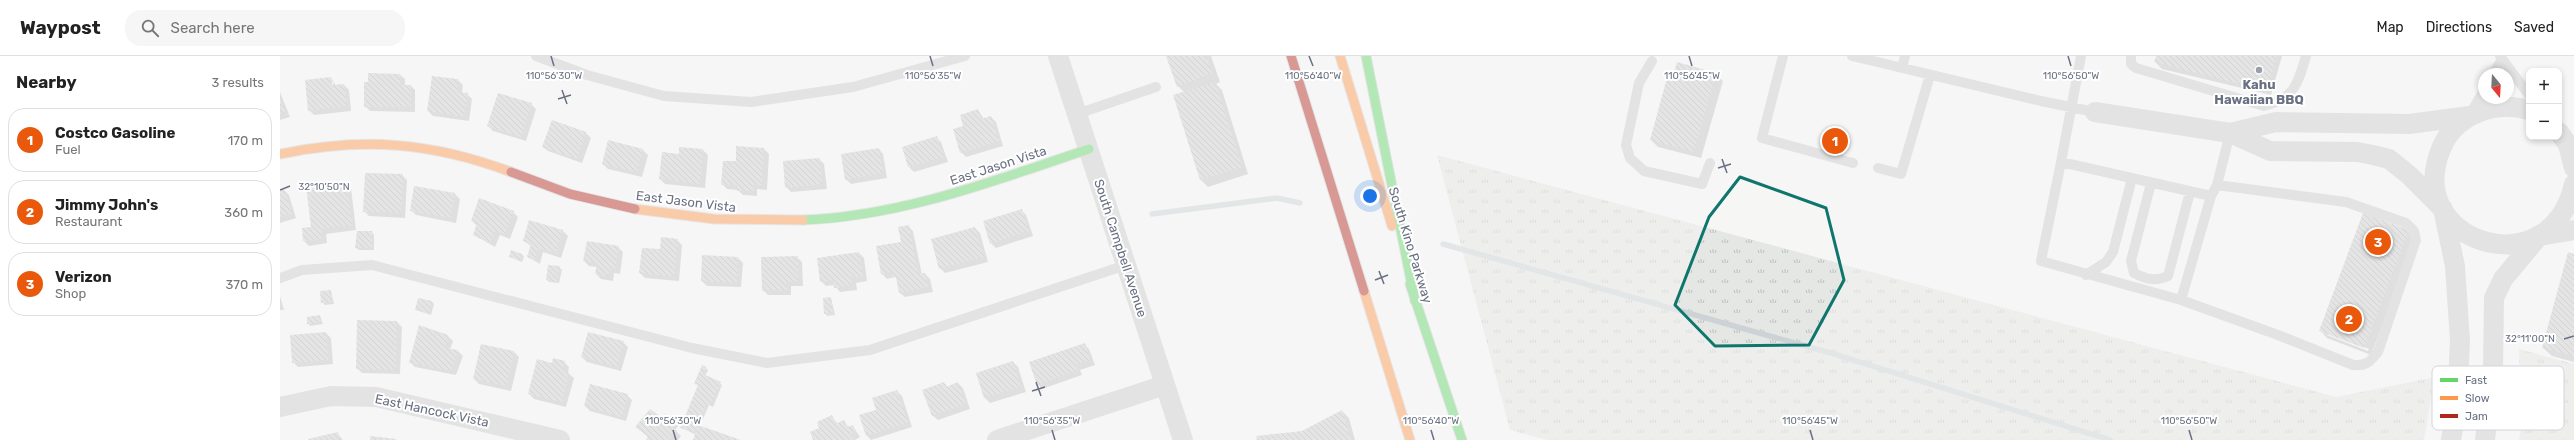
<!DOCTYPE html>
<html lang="en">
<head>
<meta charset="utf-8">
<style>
  :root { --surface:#fff; --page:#f6f6f6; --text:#222; --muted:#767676; --line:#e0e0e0; --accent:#ea580c }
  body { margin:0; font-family:Rubik,sans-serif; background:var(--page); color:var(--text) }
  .controls { position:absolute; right:12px; top:12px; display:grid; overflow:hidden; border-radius:8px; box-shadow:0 2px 6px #0003 }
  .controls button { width:36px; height:36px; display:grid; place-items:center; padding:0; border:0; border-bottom:1px solid var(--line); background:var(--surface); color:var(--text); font:20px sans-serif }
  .compass { position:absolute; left:2198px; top:12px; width:36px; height:36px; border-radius:50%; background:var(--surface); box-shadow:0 2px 6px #0003; rotate:162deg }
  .you { position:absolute; left:1090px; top:140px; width:14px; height:14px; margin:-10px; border:3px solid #fff; border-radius:50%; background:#1a73e8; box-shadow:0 0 0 6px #1a73e833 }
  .badge { display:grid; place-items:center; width:26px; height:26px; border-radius:50%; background:var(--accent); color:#fff; font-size:13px; font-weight:700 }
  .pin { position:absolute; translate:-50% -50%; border:2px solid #fff; box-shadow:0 1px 4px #0006 }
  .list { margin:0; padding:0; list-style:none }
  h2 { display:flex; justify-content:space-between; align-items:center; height:52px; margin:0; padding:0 16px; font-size:17px }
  h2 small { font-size:13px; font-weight:400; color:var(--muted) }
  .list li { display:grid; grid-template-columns:26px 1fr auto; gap:12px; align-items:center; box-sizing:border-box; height:64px; margin:0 8px 8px; padding:0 8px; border:1px solid var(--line); border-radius:16px }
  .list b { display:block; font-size:15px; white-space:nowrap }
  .list p { margin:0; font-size:13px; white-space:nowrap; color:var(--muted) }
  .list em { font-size:13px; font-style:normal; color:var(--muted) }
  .icon { flex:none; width:22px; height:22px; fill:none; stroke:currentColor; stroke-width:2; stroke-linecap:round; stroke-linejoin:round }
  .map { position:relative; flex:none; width:2294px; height:384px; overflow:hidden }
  header { display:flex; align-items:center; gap:24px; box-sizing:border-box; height:56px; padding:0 20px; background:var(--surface); border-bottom:1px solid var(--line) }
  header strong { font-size:19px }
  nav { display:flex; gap:22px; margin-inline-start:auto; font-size:14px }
  .search { width:280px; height:36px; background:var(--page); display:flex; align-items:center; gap:10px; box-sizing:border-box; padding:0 14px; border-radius:16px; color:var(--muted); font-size:15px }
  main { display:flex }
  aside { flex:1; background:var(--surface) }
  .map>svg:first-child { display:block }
</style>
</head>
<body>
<header>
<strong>Waypost</strong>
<div class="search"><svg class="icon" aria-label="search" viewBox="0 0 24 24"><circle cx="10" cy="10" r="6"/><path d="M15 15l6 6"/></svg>Search here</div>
<nav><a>Map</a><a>Directions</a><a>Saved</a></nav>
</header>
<main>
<aside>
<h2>Nearby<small>3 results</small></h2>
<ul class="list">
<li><span class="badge">1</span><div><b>Costco Gasoline</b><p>Fuel</p></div><em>170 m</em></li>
<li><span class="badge">2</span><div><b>Jimmy John's</b><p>Restaurant</p></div><em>360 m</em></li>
<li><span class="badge">3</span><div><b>Verizon</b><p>Shop</p></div><em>370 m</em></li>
</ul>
</aside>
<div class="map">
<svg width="2294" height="384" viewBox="0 0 2294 384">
  <defs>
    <pattern id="park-tufts" width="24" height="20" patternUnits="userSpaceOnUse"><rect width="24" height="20" fill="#e4e7e3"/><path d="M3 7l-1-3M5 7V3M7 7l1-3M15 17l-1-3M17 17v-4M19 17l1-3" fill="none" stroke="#bdc0bd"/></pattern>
    <pattern id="building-back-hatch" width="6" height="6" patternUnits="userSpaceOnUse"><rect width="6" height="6" fill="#ceced0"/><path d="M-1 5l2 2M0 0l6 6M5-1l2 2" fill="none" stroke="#abacae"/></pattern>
  </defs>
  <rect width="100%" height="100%" fill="#f6f6f5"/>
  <path fill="url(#park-tufts)" d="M1157,99L2056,341L2155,321L2144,384H1267L1230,374Z
    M2239,293L2294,308V384H2239L2241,368Z"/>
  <path fill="#0003" fill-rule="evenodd" d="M887,0H931L940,26L936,28L942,34L968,118L928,131L921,124L894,40L904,36L898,30Z
    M1877,0H2002L1991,39L1882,13L1875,6Z
    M1436,18L1443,25L1421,102L1378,91L1371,84Z
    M120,19L125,23V30H131L135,34V56L90,55L85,50Z
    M51,22L56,30L64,29L69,34L71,55L34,59L29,54ZM51,26H53L54,34H52Z
    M178,24L183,29L182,37L187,38L192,43L189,65L153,60L148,55Z
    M0,36L10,61L0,64Z
    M251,48L256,53L246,85L213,75L208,70Z
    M698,54L704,63L711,61L716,66L723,90L686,101L681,96L685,71Z
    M272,65L306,77L311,82L302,107L268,95L263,91Z
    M656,81L661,86L668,106L634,116L629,111Z
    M400,92L423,94L428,99L425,132L385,128L380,123L400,99Z
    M484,93L489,98L487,134L477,133V140L463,139L458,134L447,133L442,128L457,106Z
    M599,93L603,98L607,122L571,128L566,123Z
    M363,94L368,99L362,121L328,113L323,108Z
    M539,103L544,108L547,133L511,136L506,131Z
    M122,119L127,124L125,162L89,160L84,155Z
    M66,127L71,132L76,174L46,178L47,187L29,190L24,185Z
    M135,131L175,138L180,143L176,167L136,159L131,154Z
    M4,134L9,139L16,162L0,167V136Z
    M741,154L746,159L753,180L716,192L711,187Z
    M233,156L238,161L230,183L220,179L215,191L194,179L197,170L192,165Z
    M250,165L283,175L288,180L281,202L263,196L260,208L248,201L251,190L244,185Z
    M628,170L633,175L642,219L645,218L650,223L653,236L625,241L620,237L618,224L615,221L607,223L602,218L622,186Z
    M695,172L700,177L708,206L665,217L660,212Z
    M2128,175L2135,182L2091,299L2047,282L2040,274ZM2047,277L2089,293L2088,295L2047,279Z
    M92,176L94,179V194H79L76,192Z
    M397,184L402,189L399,225L365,222L360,217L381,194Z
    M338,191L343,196L340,218L334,217L333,225L321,223L316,218L317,211L309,210L304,205Z
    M579,197L584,202L587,225L576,227L577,234L560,236L554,229L546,230L541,225Z
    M242,198L244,201L242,206L230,201Z
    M2294,199V306L2272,300L2263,292Z
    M517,201L522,206L523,230H511V239H488L483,234Z
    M458,202L463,207L461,231L427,230L422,225Z
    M279,211L282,214L279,227L269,226L267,224Z
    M51,235L54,248L44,249L41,236Z
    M0,240L4,254H0Z
    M551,242L555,259L547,260L545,257Z
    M152,246L154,248L151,259L136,254Z
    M40,260L43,268L30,270L28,267Z
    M117,266L122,271L120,318L82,317L77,312Z
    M140,271L168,280L173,285L170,294L178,295L183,300L176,319L135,311L130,306Z
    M46,277L51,282L53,308L18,311L13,306Z
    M343,286L348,291L341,315L307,306L302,301Z
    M804,288L809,293L815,309L800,314L802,319L762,333L758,328Z
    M201,289L234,296L239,301L231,335L199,328L194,323Z
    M284,306L289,311L288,317L294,322L286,351L254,343L249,338L272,308Z
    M733,306L738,311L746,336L710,347L705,342L697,318Z
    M426,312L428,314L425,320L442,329L433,351L429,349L414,384L416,379L401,371L419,330L415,327Z
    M664,327L668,331L678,327L683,332L690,353L658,364L653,360Z
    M617,335L622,340L632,371L591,384L587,380Z
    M347,339L352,344L346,365L310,355L305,350Z
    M1062,355L1069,362L1075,384H978L1022,376Z
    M385,359L398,370L395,374L401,380L398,384H367L368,381L356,371L383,364Z
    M552,361L558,368L564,365L569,372L573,370L580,381L575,384H534Z
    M58,378L63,384H30Z"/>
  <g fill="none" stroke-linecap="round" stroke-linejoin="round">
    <path stroke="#cdd2d6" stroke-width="5.5" d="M872,158L997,142L1020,147
      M1163,188L1554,298L1830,384"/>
  </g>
  <path fill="url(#building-back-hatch)" d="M886,0H926L932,17L897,31Z
    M1876,0H1996L1987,35L1874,6Z
    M1397,6L1436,17L1414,96L1370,84L1387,22L1392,24Z
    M88,17L120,18V29H131V51H84V26H88Z
    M152,20L178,23L177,36L188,37L184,61L147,55Z
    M51,21L52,29L64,28L67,50L28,55L25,24Z
    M935,26L962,111L920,124L893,39Z
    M218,37L252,47L241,81L207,70Z
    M0,41L5,56L0,58Z
    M698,53L701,63L711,60L719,85L680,97L673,73L683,70L680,59Z
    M272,64L306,76L297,103L262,91Z
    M657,80L664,101L628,111L622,91Z
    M328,84L363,93L357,116L322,108Z
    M456,90L484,92L482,129H473V135H457V129H441L443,105H456Z
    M399,91L423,93L420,128L379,123L382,96L399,98Z
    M599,92L603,117L565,124L561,98Z
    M540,102L542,128L505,132L503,105Z
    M85,117L123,118L121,157L83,156Z
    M67,126L72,169L41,173L42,183L23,185L22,172L31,171L26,131Z
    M134,130L175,137L171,162L130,155Z
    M4,133L12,157L0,161V135Z
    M199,142L234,155L225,178L215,175L210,187L193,179L197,167L191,165Z
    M742,153L749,175L710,188L703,165Z
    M2083,157L2129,174L2084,292L2039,275Z
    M249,164L283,174L276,197L258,192L255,204L247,201L251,188L243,185Z
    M629,169L638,218L645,217L648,231L619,237L616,221H613L612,216L601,218L596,190L621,186L618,171Z
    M695,171L704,201L659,213L651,183Z
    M77,175H92V192H75Z
    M381,181L398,183L394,221L359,217L362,192L380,193Z
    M307,185L339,190L335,214L330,213L328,220L315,218L317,207L303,205Z
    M231,194L242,198L240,204L229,201Z
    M579,196L583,221L571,222L572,229L554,232L553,224L540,226L537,202Z
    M2288,196L2294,198V300L2262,292Z
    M422,199L458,201L457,227L421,225Z
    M518,200V225L506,226L507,234L482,235L481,201Z
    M268,209L280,210L277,226L266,224Z
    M51,234L52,246L41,247L40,235Z
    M551,241L553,257L544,258L543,242Z
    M138,242L152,245L149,257L135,254Z
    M40,259L41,266L27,268V261Z
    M77,264L117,265L116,314L76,313Z
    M139,269L168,279L165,292L178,294L171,315L129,307Z
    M46,276L48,304L12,307L10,279Z
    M308,276L344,285L337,311L301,301Z
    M805,287L810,304L796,309L798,314L757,329L749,306Z
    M201,288L234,295L227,330L193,323Z
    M273,302L285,305L282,315L289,316L282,346L248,338L257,303L272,307Z
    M733,305L741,331L704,342L696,317Z
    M422,309L426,311L423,318L441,326L430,349L426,348L414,377L400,372L418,329L414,328Z
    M664,326L666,331L678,326L686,348L652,360L642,334Z
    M310,328L348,338L342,361L304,350Z
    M617,334L628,367L586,380L579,359L596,354L592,342Z
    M370,353L382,362L385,358L394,364L391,368L397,375L389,384H366L368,380L355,371Z
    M1062,354L1071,384H977L976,380L1022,375Z
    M552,359L556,368L564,364L567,371L573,369L576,376L570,378L573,384H533L530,376L539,372L537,366Z
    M418,369L461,384H413Z
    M58,376L60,384H29L28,383Z
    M90,380L116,383V384H90Z"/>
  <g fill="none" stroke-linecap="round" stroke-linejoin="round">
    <defs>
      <path id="fast" d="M1086,0L1135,245
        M523,164C623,160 716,124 809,93
        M1130,228L1182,384"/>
      <path id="slow" d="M1060,0L1112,170
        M0,98C83,81 151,86 231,116
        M355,153L434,163L523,164
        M1084,235L1130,384"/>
      <path id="jam" d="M1011,0L1084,235
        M231,116L290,138L355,153"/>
    </defs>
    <use href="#fast" stroke="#d2d2d3" stroke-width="11"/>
    <use href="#slow" stroke="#d2d2d3" stroke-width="11"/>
    <use href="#jam" stroke="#d2d2d3" stroke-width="11"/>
    <path stroke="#ccccce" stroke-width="10" d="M256,0L307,19L384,40L471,46L573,31L685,0
      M1503,0L1482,82L1573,107
      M1572,0L1761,45L1815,56
      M1801,0L1781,106L1931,140
      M1851,0V8L1856,12L1984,50C2014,43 2018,28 2026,0
      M2220,0L2249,39
      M1372,5L1359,27L1346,89L1350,102L1364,115L1422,128L1430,107
      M1622,12L1625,0
      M2213,18L2222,3
      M2191,57L2204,34
      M797,58L876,31
      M1781,106L1761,205L1901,244L1998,279L2073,309C2086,310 2090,306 2098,296L2136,184L2134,175L2126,167L2066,146L1937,129
      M1598,112L1621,118L1650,19
      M1871,127L1851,205L1854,217C1866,223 1875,226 1888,220L1910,136
      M1806,219L1826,206L1833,196L1852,122
      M0,222L22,214L92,209L412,292L487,307L590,294L846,209
      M1901,244L1931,140L1937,129L1950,77"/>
    <path stroke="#ccccce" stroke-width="20" d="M778,0L903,384
      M2249,54C2224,47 2201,51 2180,67C2168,76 2161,90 2157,105C2134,189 2271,230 2294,128
      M1815,56L1950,77L1990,95L2077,96L2093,99L2109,103L2129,119L2163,153L2175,210L2180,285L2177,348L2171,384
      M2279,76L2288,89L2294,112
      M1950,77L1996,66L2129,68L2190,60
      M0,351L51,340L96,341L280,384
      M717,384L885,329
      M2205,384L2213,313L2214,242L2223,223L2259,180L2294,174"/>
    <use href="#fast" stroke="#63d668" stroke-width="9"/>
    <use href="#slow" stroke="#ff974d" stroke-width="9"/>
    <use href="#jam" stroke="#b3261e" stroke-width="9"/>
  </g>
  <path d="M0 0H2294V384H0ZM1460,121L1546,152L1564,224L1529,289L1435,290L1395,249L1429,161Z" fill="#f6f6f5" fill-opacity=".55" fill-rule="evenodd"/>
  <path fill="none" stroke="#0f766e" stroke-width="3" stroke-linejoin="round" d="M1460,121L1546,152L1564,224L1529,289L1435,290L1395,249L1429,161Z"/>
  <path fill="none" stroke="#697082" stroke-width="1.5" d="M271,0L274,10M650,0L653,10M1029,0L1033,10M1409,0L1412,10M1788,0L1791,10M282,34L287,48M278,43L291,39M1442,103L1447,117M1438,112L1451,108M0,134L10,130M1099,215L1104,228M1095,224L1108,219M2284,283L2294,280M756,326L761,340M752,335L765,331M393,374L396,384M772,374L775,384M1151,374L1154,384M1530,374L1533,384M1909,374L1912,384"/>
  <circle fill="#9a9faa" stroke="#fff" stroke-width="1.5" cx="1979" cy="14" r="4"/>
  <g text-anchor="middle" stroke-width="4" stroke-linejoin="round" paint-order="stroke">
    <g font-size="13" font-weight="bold" fill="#697082" stroke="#fff">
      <text x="1979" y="33">Kahu<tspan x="1979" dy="15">Hawaiian BBQ</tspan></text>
    </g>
    <g font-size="13" fill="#697082" stroke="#fff">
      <text transform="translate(718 109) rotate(-18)" y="5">East Jason Vista</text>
      <text transform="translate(406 145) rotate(7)" y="5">East Jason Vista</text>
      <text transform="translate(1131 189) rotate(73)" y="5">South Kino Parkway</text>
      <text transform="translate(841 192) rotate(72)" y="5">South Campbell Avenue</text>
      <text transform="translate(152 354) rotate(12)" y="5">East Hancock Vista</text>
    </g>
  </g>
  <rect x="2152" y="310" width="132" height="64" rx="6" fill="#fff" stroke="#d2d4da" stroke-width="1"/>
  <rect x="2160" y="322" width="18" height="4" fill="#63d668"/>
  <rect x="2160" y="340" width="18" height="4" fill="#ff974d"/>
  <rect x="2160" y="358" width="18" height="4" fill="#b3261e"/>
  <g font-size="11" fill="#697082">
    <text x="2185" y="328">Fast</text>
    <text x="2185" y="346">Slow</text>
    <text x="2185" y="364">Jam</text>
  </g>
  <g font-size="10" text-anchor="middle" fill="#697082" stroke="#fff" stroke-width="4" stroke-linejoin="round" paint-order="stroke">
    <text x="274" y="23">110°56'30"W</text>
    <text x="653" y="23">110°56'35"W</text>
    <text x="1033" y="23">110°56'40"W</text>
    <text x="1412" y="23">110°56'45"W</text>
    <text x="1791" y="23">110°56'50"W</text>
    <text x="44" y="134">32°10'50"N</text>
    <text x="2250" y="286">32°11'00"N</text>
    <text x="393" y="368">110°56'30"W</text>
    <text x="772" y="368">110°56'35"W</text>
    <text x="1151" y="368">110°56'40"W</text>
    <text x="1530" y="368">110°56'45"W</text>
    <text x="1909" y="368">110°56'50"W</text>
  </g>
</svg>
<div class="controls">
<button>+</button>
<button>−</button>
</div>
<svg class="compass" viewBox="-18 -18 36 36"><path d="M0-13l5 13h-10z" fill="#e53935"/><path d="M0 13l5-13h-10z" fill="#767676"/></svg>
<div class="you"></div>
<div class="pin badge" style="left:1555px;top:85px">1</div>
<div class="pin badge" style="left:2069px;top:263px">2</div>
<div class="pin badge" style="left:2098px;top:186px">3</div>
</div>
</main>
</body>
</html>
